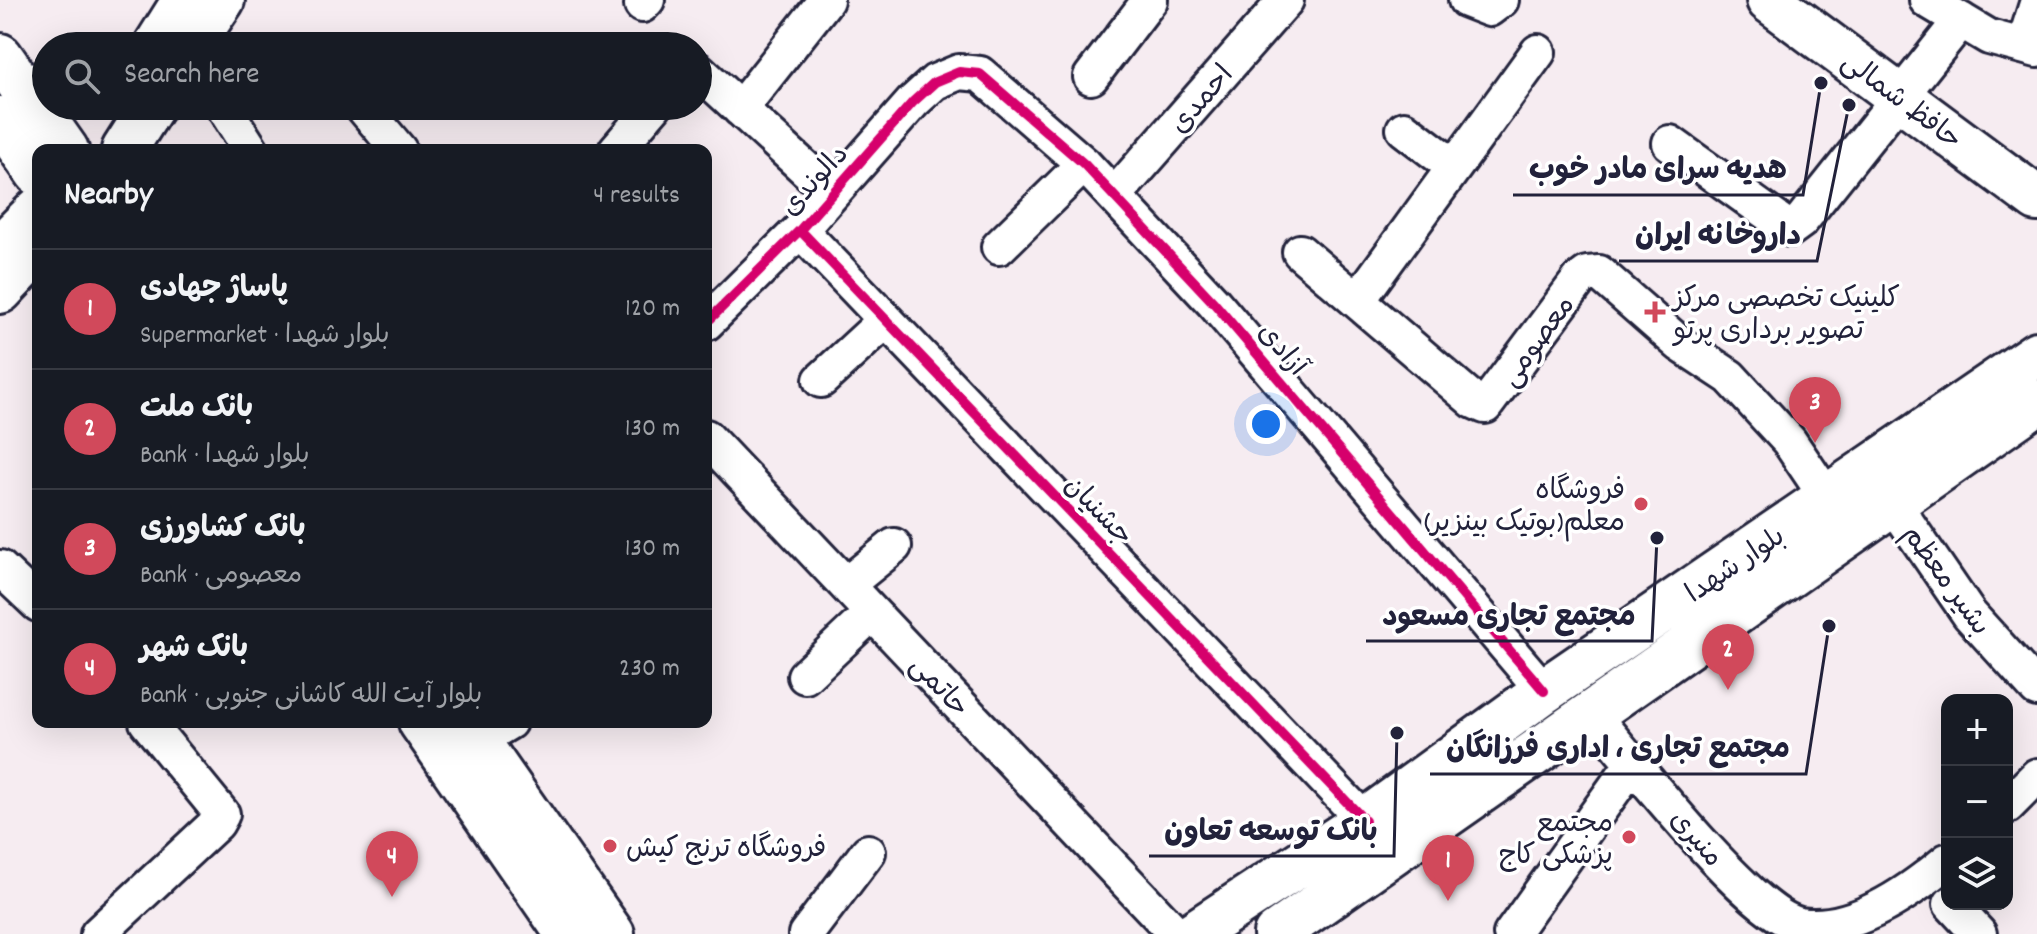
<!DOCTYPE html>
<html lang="en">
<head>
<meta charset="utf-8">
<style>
  :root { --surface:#171b24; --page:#20242c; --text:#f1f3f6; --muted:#9ea1a6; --line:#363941; --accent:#d1495b }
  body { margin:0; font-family:Dekko,"Playpen Sans Arabic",sans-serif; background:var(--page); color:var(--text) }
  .controls { position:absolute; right:24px; bottom:24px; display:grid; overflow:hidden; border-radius:16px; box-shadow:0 8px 32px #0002 }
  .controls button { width:72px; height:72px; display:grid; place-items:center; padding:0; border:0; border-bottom:2px solid var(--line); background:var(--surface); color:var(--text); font:40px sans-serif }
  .you { position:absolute; left:1266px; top:424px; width:28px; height:28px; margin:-20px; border:6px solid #fff; border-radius:50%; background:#1a73e8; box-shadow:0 0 0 12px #1a73e833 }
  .badge { display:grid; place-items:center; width:52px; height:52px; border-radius:50%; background:var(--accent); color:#fff; font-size:26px; font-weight:700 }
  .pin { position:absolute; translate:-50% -66px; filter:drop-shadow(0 2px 4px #0008) }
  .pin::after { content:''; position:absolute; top:42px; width:28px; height:24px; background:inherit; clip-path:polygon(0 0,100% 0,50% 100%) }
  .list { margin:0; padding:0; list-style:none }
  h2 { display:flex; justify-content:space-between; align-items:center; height:104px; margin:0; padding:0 32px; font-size:34px }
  h2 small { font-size:26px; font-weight:400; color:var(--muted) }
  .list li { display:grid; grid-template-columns:52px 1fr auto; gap:24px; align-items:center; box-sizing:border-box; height:120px; padding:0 32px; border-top:2px solid var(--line) }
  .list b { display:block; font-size:30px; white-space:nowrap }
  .list p { margin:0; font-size:26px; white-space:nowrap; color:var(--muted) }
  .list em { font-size:26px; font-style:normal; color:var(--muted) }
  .icon { flex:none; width:44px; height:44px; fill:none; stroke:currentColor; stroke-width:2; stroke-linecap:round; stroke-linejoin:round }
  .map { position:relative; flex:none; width:2037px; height:934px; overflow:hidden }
  .search { position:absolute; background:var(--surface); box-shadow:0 8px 32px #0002; left:32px; top:32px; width:680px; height:88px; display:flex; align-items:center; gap:20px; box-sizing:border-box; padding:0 28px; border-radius:44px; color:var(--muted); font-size:30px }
  .panel { position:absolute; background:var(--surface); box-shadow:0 8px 32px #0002; left:32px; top:144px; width:680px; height:584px; border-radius:16px }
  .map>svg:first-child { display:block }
</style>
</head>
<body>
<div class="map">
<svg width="2037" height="934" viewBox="0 0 2037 934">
  <rect width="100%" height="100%" fill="#f6ecf1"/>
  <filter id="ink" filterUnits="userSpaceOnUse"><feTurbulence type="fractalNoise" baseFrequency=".0125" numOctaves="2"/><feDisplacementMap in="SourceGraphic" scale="16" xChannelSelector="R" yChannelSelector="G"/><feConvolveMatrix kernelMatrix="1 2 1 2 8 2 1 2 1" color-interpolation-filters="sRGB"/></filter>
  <g filter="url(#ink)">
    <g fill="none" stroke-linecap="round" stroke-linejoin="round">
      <defs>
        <path id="minor" d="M1466,0L1489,9L1501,0
          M1927,0L1989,37L2037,50
          M642,5L647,0
          M2024,45L2037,4
          M698,70L832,193
          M1091,77L1150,0
          M223,106L251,150
          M362,106L399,150
          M740,109L826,0
          M1404,129L1454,167
          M1670,143L1790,229L1801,221L1961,20
          M616,150L654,106
          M1114,196L1286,0
          M800,230L1365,821
          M999,247L1084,164
          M1300,252L1474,401L1485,406L1579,280L1587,274L1599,273L1680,344L1730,377L1789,441L1828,499
          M1358,300L1538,52
          M706,323L800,230L913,102L935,82L959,72L980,74L1084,164L1214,303L1544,691
          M821,380L886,320
          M706,437L1176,934
          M1893,503L1969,614L2037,689
          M0,568L38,604
          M846,585L894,546
          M805,676L872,613
          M1591,714C1629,757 1751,916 1800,925C1852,933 1909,893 1947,861
          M477,741L509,722
          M2007,806L2037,776
          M1951,904L1979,934
          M98,934L217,823L222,814L147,722
          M806,934L868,852
          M1511,934L1633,763"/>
        <path id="major" d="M1769,0L2037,199
          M156,46L185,0
          M191,46L222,0
          M0,56L66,150
          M0,119L38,173
          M124,150L152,106
          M0,248L38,210
          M0,291L38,251
          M421,722L568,934
          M464,722L612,934
          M1193,934L1365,821L1544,691L2037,354
          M1276,934L2037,402"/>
      </defs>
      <use href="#minor" stroke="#22223b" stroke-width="40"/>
      <use href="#major" stroke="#22223b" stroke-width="50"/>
      <use href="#minor" stroke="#fff" stroke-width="34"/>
      <use href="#major" stroke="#fff" stroke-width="44"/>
      <defs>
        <path id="cycleway" d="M800,230L1365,821
          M706,323L800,230L913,102L935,82L959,72L980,74L1084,164L1214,303L1544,691"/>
      </defs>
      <use href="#cycleway" stroke="#fff" stroke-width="15"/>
      <use href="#cycleway" stroke="#d6006c" stroke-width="10"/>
    </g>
  </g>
  <g fill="#d1495b" stroke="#fff" stroke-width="3">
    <path d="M1651 300h8v8h8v8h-8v8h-8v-8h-8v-8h8z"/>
    <circle cx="1641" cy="504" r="8"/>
    <circle cx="1629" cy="837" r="8"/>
    <circle cx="610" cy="846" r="8"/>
  </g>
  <g text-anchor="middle" stroke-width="7" stroke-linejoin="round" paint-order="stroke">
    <g font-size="28" fill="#22223b" stroke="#fff">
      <text transform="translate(1200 98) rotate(-49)" y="10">احمدی</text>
      <text transform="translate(1903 99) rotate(37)" y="10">حافظ شمالی</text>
      <text transform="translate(813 179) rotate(-48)" y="10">دالوندی</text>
      <text transform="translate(1536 340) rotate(-54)" y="10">معصومی</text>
      <text transform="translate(1284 348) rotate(50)" y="10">آزادی</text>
      <text transform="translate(1100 509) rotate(46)" y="10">جشنیان</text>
      <text transform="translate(1734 563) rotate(-34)" y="10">بلوار شهدا</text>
      <text transform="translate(1948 579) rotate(54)" y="10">بشیر معظم</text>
      <text transform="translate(941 685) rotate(47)" y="10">حاتمی</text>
      <text transform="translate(1698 837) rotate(49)" y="10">منیری</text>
    </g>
    <g font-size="28" fill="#22223b" stroke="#fff" text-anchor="start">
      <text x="1673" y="306">کلینیک تخصصی مرکز<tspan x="1673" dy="32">تصویر برداری پرتو</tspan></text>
      <text x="1625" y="498" text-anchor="end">فروشگاه<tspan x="1625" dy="32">معلم(بوتیک بینزیر)</tspan></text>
      <text x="1613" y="831" text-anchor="end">مجتمع<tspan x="1613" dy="32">پزشکی کاج</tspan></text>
      <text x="626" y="856">فروشگاه ترنج کیش</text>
    </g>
  </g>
  <path fill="none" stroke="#22223b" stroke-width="3" d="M1821 83L1803 195H1513M1849 105L1817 261H1619M1657 538L1652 641H1366M1829 626L1806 774H1430M1397 733L1394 856H1149"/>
  <g fill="#22223b" stroke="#fff" stroke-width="3">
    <circle cx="1821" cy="83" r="8"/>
    <circle cx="1849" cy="105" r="8"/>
    <circle cx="1657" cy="538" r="8"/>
    <circle cx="1829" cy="626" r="8"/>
    <circle cx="1397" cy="733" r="8"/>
  </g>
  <g font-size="30" text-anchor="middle" font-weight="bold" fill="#22223b" stroke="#fff" stroke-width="7" stroke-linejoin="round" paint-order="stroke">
    <text x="1658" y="178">هدیه سرای مادر خوب</text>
    <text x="1718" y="244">داروخانه ایران</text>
    <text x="1509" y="625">مجتمع تجاری مسعود</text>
    <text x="1618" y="757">مجتمع تجاری ، اداری فرزانگان</text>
    <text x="1271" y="840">بانک توسعه تعاون</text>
  </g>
</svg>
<div class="controls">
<button>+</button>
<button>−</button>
<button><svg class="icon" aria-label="layers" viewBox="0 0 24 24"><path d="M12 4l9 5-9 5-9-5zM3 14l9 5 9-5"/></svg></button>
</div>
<div class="you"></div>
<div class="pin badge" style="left:1448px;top:901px">1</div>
<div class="pin badge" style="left:1728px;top:690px">2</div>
<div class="pin badge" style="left:1815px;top:443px">3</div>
<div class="pin badge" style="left:392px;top:897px">4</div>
<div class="search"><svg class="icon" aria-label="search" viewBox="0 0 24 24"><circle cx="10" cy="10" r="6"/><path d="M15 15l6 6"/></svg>Search here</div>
<section class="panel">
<h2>Nearby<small>4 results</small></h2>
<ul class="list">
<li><span class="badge">1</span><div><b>پاساژ جهادی</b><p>Supermarket · بلوار شهدا</p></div><em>120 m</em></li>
<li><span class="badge">2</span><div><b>بانک ملت</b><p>Bank · بلوار شهدا</p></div><em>130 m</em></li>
<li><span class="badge">3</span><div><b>بانک کشاورزی</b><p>Bank · معصومی</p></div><em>130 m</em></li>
<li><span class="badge">4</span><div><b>بانک شهر</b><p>Bank · بلوار آیت الله کاشانی جنوبی</p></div><em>230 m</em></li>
</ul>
</section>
</div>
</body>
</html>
